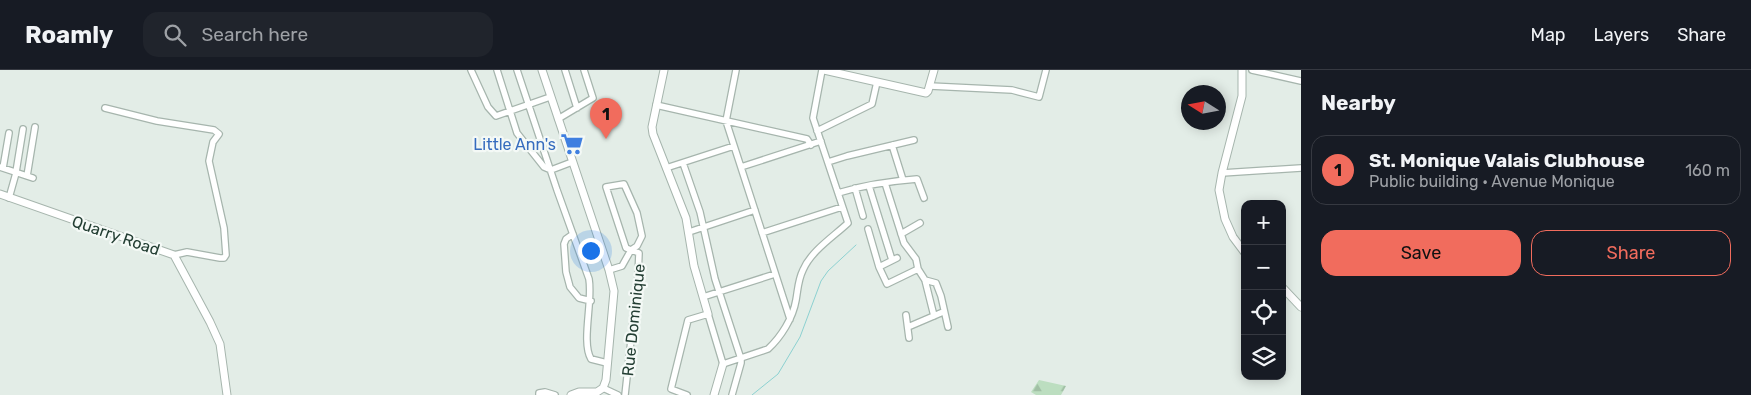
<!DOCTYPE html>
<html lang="en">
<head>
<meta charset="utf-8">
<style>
  :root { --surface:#171b24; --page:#20242c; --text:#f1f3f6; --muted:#9ea1a6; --line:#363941; --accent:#f16c5d }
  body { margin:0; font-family:Rubik,sans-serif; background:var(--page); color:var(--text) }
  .controls { position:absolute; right:15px; bottom:15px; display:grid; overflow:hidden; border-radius:10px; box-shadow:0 2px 12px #0003 }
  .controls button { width:45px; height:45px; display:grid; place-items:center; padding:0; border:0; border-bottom:1px solid var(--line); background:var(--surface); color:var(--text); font:25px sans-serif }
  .compass { position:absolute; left:1181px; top:15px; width:45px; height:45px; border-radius:50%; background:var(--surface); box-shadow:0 2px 12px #0003; rotate:281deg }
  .you { position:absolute; left:590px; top:180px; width:18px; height:18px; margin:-12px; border:4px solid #fff; border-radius:50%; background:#1a73e8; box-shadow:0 0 0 8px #1a73e833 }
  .badge { display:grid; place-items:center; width:32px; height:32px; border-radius:50%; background:var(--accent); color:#111; font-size:16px; font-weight:700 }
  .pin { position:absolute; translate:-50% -41px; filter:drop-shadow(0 1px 2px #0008) }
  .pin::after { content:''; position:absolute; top:26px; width:18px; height:15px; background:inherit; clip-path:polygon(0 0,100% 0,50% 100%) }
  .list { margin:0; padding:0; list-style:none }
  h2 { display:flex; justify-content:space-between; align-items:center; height:65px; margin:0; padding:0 20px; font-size:21px }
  h2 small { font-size:16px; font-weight:400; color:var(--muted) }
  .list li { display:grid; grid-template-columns:32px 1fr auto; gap:15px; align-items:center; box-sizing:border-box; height:70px; margin:0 10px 10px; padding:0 10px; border:1px solid var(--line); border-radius:15px }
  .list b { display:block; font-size:19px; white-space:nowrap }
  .list p { margin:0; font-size:16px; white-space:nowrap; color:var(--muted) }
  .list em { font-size:16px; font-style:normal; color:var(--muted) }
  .actions { display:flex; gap:10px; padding:15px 20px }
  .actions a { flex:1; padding:11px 0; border:1px solid var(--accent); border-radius:15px; text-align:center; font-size:18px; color:var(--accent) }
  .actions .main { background:var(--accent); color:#111 }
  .icon { flex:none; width:28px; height:28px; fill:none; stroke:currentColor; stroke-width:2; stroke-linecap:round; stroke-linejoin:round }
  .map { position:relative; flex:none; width:1301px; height:325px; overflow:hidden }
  header { display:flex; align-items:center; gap:30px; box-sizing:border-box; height:70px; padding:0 25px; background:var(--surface); border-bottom:1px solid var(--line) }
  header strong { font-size:24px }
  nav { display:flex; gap:28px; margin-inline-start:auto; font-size:18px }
  .search { width:350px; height:45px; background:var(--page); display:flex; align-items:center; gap:12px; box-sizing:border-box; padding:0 18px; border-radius:15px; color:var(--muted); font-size:19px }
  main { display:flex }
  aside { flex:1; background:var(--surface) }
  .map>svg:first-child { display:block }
</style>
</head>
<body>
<header>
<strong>Roamly</strong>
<div class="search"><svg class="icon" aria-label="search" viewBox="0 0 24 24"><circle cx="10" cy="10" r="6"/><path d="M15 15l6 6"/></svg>Search here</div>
<nav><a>Map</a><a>Layers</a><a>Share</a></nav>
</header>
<main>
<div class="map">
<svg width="1301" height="325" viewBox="0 0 1301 325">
  <defs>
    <pattern id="forest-firs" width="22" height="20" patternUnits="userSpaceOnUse" patternTransform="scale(1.25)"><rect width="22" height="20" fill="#bcdec0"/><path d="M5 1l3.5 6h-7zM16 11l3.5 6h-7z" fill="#a1c0a5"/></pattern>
  </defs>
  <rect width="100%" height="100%" fill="#e3ede7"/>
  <path fill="url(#forest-firs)" d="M1039,310L1066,316L1061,325H1036L1031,322Z"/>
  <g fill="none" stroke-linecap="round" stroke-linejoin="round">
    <path stroke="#8cd1d1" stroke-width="1" d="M752,325L778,304L800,267L821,211L828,201L856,175"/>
    <defs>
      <path id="minor" d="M471,0L488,37L496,46L550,27
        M497,0L517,63L544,97L551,100L572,92
        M517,0L557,120L589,209C593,232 581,272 591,289L607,293
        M565,0L577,38
        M736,0L726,51L790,249
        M1252,0L1301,11
        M930,16L1012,20L1039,27L1046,0
        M656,35L807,69L811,75
        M105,38L157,51L214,60L219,64L213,72L209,91L224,158L226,185L224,188H220L187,182L174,185
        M558,49L593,28L584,0
        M817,61L872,34L877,12
        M892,75L903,110
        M828,92L847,86L914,70
        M683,93L700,142L715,209L741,289V293L732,325
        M0,97L33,108
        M741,97L821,71
        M3,98L9,63
        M666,98L734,76
        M16,102L23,59
        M1222,103L1301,98
        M27,106L35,57
        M869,116L892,190
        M855,118L863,146
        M838,123C864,115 891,111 917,109L924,128
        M9,128L16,103
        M868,159L879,197L887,214L918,199L916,189L904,173L885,113
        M689,162L755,140
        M762,163L842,137
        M573,164L566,169L564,174L566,202L570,217L579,228L591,231
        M901,164L920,153
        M879,197L897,188
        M918,199L925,210L934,246
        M609,200L622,196L631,180L637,176L642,166L637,143L624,114L606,117L626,178L639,183L638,206L625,325
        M925,210L936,213L941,226L948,257
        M703,227L775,204
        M906,245L909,268
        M908,257L943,242
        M603,318L618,325
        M539,325V323L545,322L555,325
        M687,325L671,319L688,250L708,244L723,294L768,279C781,267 793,248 796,230C798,219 798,210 803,200C811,181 833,167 848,153L813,48L822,0"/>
      <path id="tertiary" d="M542,0L609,200L614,221L606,310L603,318L597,322H579L571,325
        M664,0L652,57L653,64L686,148L694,196L708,244
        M824,0L926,23L928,21L934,0
        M1242,0V26L1222,103L1219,120L1225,149L1233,167L1245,183
        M0,124L174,185L210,252L220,274L227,325
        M1282,217L1301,237
        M714,325L723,294"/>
    </defs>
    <use href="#minor" stroke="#a6b5ad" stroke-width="8"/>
    <use href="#tertiary" stroke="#a6b5ad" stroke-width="9"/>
    <use href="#minor" stroke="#fff" stroke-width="5.5"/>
    <use href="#tertiary" stroke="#fff" stroke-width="7"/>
  </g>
  <defs>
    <symbol id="supermarket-bare" viewBox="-9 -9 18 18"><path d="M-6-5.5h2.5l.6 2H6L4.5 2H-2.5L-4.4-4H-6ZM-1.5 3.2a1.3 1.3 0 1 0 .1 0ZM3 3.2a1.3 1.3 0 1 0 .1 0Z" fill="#3f7fe0" stroke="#f4f9f6" stroke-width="2.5" paint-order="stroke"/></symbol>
  </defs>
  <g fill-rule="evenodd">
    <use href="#supermarket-bare" x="556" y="58" width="32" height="32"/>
  </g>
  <g text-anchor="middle" stroke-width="4.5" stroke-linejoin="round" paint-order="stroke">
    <g font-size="16" fill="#366cbe" stroke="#f4f9f6" text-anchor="end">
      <text x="556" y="80">Little Ann's</text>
    </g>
    <g font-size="16" fill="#233e33" stroke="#f4f9f6">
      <text transform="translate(116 165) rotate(19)" y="6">Quarry Road</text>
      <text transform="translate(633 250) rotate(-84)" y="6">Rue Dominique</text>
    </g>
  </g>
</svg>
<div class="controls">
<button>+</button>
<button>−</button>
<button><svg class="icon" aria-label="locate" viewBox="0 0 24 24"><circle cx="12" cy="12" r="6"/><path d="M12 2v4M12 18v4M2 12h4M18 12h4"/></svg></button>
<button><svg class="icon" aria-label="layers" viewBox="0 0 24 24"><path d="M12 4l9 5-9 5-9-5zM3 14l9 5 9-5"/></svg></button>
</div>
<svg class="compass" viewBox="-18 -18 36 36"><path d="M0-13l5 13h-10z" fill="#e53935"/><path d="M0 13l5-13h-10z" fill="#9ea1a6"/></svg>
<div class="you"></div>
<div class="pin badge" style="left:606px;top:69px">1</div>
</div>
<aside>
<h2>Nearby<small></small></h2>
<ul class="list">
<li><span class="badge">1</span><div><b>St. Monique Valais Clubhouse</b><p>Public building · Avenue Monique</p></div><em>160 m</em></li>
</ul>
<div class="actions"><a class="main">Save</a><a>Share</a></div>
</aside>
</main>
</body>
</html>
